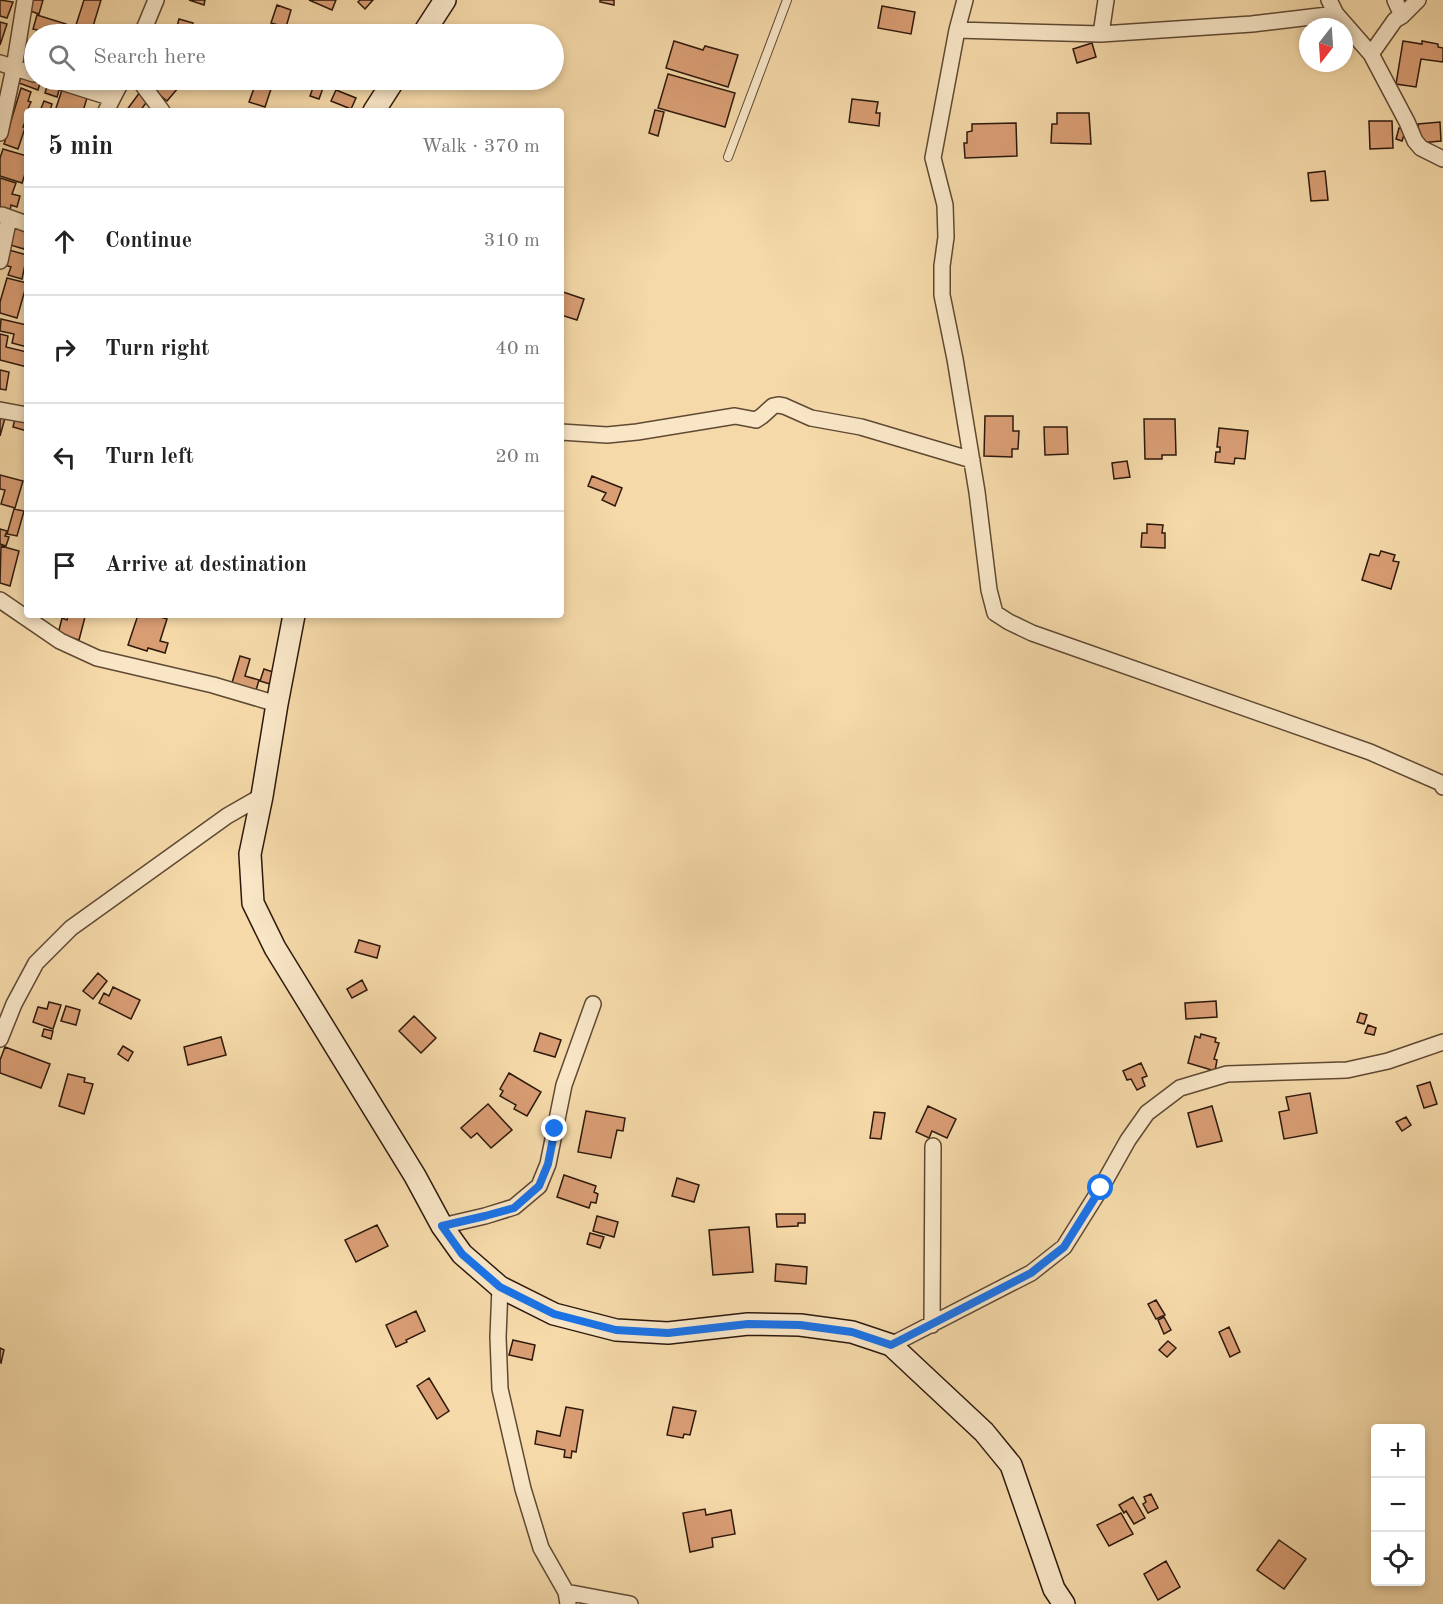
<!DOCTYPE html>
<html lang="en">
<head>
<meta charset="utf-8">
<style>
  :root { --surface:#fff; --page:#f2f2f2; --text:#222; --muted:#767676; --line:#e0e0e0 }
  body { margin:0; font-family:"Old Standard TT",serif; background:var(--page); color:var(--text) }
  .controls { position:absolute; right:18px; bottom:18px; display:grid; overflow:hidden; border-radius:6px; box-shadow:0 3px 9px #0003 }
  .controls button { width:54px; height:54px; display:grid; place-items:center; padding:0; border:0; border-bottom:2px solid var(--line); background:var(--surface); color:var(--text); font:30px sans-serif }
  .compass { position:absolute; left:1299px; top:18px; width:54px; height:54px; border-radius:50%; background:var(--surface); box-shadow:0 3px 9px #0003; rotate:197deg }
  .stop { position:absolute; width:18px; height:18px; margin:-14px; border:4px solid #1a73e8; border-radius:50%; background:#fff }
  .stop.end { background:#1a73e8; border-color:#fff; box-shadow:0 2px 6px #0008 }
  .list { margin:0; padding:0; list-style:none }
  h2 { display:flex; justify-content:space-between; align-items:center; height:78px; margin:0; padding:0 24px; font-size:26px }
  h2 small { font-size:20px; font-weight:400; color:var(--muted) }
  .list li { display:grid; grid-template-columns:39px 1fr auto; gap:18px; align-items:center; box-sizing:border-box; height:108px; padding:0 24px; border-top:2px solid var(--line) }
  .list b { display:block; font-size:22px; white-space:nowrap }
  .list em { font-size:20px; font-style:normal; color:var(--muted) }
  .icon { flex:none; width:33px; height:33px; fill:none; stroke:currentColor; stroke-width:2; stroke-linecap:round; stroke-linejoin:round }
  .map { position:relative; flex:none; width:1443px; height:1604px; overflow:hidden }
  .search { position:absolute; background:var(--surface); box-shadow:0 3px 9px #0003; left:24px; top:24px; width:540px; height:66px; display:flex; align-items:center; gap:15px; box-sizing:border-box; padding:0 21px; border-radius:33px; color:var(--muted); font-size:22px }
  .panel { position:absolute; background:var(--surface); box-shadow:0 3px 9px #0003; left:24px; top:108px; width:540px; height:510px; border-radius:6px }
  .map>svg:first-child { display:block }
</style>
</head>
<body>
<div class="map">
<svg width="1443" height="1604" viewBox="0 0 1443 1604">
  <rect width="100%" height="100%" fill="#f5d9a9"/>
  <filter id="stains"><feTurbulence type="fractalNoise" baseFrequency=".00333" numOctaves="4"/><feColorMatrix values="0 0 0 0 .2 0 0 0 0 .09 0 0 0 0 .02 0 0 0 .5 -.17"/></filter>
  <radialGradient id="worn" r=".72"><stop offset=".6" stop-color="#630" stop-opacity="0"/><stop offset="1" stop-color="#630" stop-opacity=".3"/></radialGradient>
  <path fill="#d99d74" stroke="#2d190c" stroke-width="1.5" d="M0,0L13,2L7,18L0,16Z
    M30,0H43L39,14L27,10Z
    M84,0H101L91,33L75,28Z
    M189,0H205L204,5Z
    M309,0H336L332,10Z
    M360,0H373L365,9L358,2Z
    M600,0H614V5L600,2Z
    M277,5L291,10L286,27L271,23Z
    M882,6L915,12L911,34L878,28Z
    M37,15L66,24L63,34H52L33,29Z
    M179,19L193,23L191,34L176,30Z
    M0,22L7,24L0,45Z
    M674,41L703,50L705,46L738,55L728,87L666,68Z
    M1403,41L1422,44V41L1438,44V47L1443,48V62L1421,59L1416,87L1396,84Z
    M1092,43L1096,57L1077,63L1073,49Z
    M27,47L34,49V70L21,66Z
    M22,73L34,80H41L38,90L19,83Z
    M668,74L735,93L725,127L658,108Z
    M89,80H110L108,86Z
    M148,80H183L184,81L167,101L145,83Z
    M257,80H274L265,107L249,102Z
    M332,80H354L350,88Z
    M48,83L60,87L57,97L45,93Z
    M314,85L323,88L319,99L310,96Z
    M21,88L31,92L28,101L31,102L27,111V123L25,122L23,127L25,128L18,149L4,144Z
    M62,90L87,98L83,111H55Z
    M336,90L356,98L351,109L331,101Z
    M140,92L149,99L140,111H126Z
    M852,99L878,102L876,113H880L879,126L849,122Z
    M44,101L52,104L50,111H40Z
    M655,110L664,112L658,136L649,133Z
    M1057,113H1089L1091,144L1051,143L1052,124H1057Z
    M1369,121H1392L1393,148L1370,149Z
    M1440,122L1441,141L1420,143L1418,124Z
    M1016,123L1017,156L965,158L964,143H967V132L972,131V124Z
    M1399,128L1407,130L1405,132L1402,141L1396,139Z
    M3,149L27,156V168L22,183L0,176V158Z
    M1325,171L1328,200L1311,201L1308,173Z
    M0,178L16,183L12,194L20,196L17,207L11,205L10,211L0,208Z
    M12,226L27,230V240L24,249L7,244Z
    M9,250L27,255L22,279L8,275L11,267L5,265Z
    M7,278L27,283L17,318L0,313V302Z
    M563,292L584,299L577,320L561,315V297Z
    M1,319L27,325V347L12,343L14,334L0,331Z
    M0,334L8,336L6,347L27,352V367L0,360Z
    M0,370L9,372L6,390L0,389Z
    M16,415L27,418V431L13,427Z
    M985,416H1013V431H1019L1018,449H1012V457L984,456Z
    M0,417L5,418L0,436Z
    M1144,419H1175L1176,455H1162V459H1145Z
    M1044,427H1067L1068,454L1045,455Z
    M1219,428L1248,431L1245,459L1235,458L1234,464L1215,462L1216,452H1220V447H1217Z
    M1127,461L1130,477L1114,479L1112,463Z
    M0,475L23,481L15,508L1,504L5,490L0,489Z
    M592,476L622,488L615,506L602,500L606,493L588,486Z
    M14,509L24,511L17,536L7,534Z
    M1147,524L1163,525L1162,533H1165V548L1141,547L1142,533H1147Z
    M0,529L7,531L5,536L9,537L6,546L0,544Z
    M1,546L19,551L10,586L0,583Z
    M1381,551L1395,555L1393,561L1399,562L1391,589L1362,580L1370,554L1379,556Z
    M68,615H77L85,617L79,640L58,634L62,618L67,620Z
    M138,615H154L167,619L160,641L168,643L165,653L148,648L147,651L128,645Z
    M240,656L250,659L245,676L259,680L255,694L231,686Z
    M264,669L273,672L270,684L260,681Z
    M359,940L380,946L377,958L355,952Z
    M98,973L107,981L93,999L83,991Z
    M362,980L367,990L352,998L347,989Z
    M113,987L140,1000L131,1019L99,1003L104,993L109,996Z
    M1216,1001L1217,1017L1186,1019L1185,1003Z
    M49,1002L61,1005L53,1029L33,1022L38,1007L47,1009Z
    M66,1006L80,1010L76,1025L61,1021Z
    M1360,1013L1367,1015L1364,1024L1357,1022Z
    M414,1016L436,1038L421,1053L399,1031Z
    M1368,1025L1376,1028L1374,1035L1365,1033Z
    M44,1029L53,1031L51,1039L42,1036Z
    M540,1033L561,1040L555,1057L534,1051Z
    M1201,1034L1216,1038L1215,1042L1219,1043L1214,1059L1217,1060L1215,1071L1188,1063L1195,1036L1200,1038Z
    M221,1037L226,1055L188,1065L184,1047Z
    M123,1046L133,1052L128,1061L118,1054Z
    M5,1047L50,1064L41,1088L0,1073V1060Z
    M1141,1063L1147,1076L1142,1078L1145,1086L1137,1090L1131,1079L1127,1080L1123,1071Z
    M509,1073L541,1092L527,1116L514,1109L516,1105L500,1096L503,1091L500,1089Z
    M68,1074L85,1078L84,1082L93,1084L84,1114L59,1106Z
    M1430,1082L1437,1104L1424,1108L1417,1086Z
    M1310,1093L1317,1133L1284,1139L1279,1112L1289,1110L1286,1097Z
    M488,1104L512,1130L491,1148L477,1133L471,1138L461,1128Z
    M928,1106L956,1119L947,1138L932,1131L929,1138L916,1132Z
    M1212,1106L1222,1141L1197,1147L1188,1113Z
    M586,1111L625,1118L623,1131L617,1130L611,1158L578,1152Z
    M874,1112L885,1113L881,1139L870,1138Z
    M1406,1117L1411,1125L1402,1131L1396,1122Z
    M564,1175L596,1186L594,1192L598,1194L596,1203L591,1202L589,1208L557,1197Z
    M677,1178L699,1185L694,1202L672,1196Z
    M776,1214H805V1223H798V1226L777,1227Z
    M597,1216L618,1222L614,1237L593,1231Z
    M377,1225L388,1246L356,1262L345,1240Z
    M749,1227L753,1272L713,1275L709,1230Z
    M590,1233L604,1237L600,1248L587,1244Z
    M776,1264L807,1267L806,1284L775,1281Z
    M1156,1300L1165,1315L1156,1319L1148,1304Z
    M416,1311L425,1331L406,1340L407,1342L396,1347L386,1325Z
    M1164,1317L1171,1330L1164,1334L1158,1320Z
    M1229,1327L1240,1352L1230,1357L1219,1332Z
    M513,1340L535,1345L532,1360L509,1355Z
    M1168,1341L1176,1348L1167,1357L1159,1350Z
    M0,1348L4,1350L1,1363L0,1362Z
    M429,1378L449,1411L437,1419L417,1386Z
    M566,1407L583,1410L576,1452L572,1451L571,1458L564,1457L565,1450L535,1444L537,1431L560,1436Z
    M673,1407L696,1411L690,1435L684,1434L683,1438L667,1435Z
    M1151,1494L1158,1508L1148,1513L1143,1504L1146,1502L1144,1497Z
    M1133,1497L1145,1518L1134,1524L1126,1511L1124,1513L1119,1505Z
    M705,1509L706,1515L731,1510L735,1534L712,1538L713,1547L690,1552L683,1513Z
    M1121,1513L1133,1534L1109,1546L1097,1525Z
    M1279,1540L1306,1559L1284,1589L1257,1570Z
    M1166,1561L1180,1587L1158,1600L1144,1574Z"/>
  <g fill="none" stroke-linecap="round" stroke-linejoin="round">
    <defs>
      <path id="lane" d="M728,157L787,0"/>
      <path id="street" d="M965,0L957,30L933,158L945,205L946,237L942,266V295L955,359L977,492L989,590L995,613L1009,622L1032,633L1370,752L1441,783L1443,787
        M1329,0L1336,14L1371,54L1407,122L1415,141L1421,148L1443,159
        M1395,0L1402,16
        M957,30L1101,34L1252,24L1336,14
        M142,34L156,0
        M1101,34L1106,0
        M1371,54L1395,20L1402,16L1418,0
        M0,63L34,74
        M55,80L112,98
        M139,80L162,111
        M106,111L122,80
        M0,133L14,68L25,0
        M2,215L27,224
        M0,261L9,218
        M0,410L27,415
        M561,432L607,435L637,432L735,416L756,420L762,416L773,406L778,405L784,406L811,418L861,427L972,460
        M0,600L60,641L97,658L213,685L277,704
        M0,1039L14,1004L36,963L71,928L227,816L262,796
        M442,1226L485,1216L514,1207L539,1186L548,1164L564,1085L593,1004
        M500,1287L498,1337L500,1389L523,1489L541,1548L566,1592L568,1604
        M932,1325L933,1146
        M891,1345L1031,1273L1064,1247L1101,1188L1128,1140L1147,1113L1180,1088L1227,1074L1347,1070L1388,1061L1443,1042
        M566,1592L630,1604"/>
      <path id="secondary" d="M423,34L445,0
        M374,111L394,80
        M294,615L277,704L262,796L250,854L253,903L275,948L415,1176L442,1226L462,1254L500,1287L554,1314L616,1330L668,1333L748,1324L800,1325L852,1332L891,1345L984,1432L1011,1465L1054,1589L1064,1604"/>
    </defs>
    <use href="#lane" stroke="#5f4933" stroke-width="10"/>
    <use href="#street" stroke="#5f4933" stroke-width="18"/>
    <use href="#secondary" stroke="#2d190c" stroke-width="24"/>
    <use href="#lane" stroke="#f8e6c7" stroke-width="8"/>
    <use href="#street" stroke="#f8e6c7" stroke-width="15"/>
    <use href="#secondary" stroke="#f8e6c7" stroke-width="21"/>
  </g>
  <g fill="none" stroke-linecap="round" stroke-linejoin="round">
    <path stroke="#1a73e8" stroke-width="8" d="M555,1129L548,1164L539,1186L514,1208L485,1216L442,1226L462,1254L500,1287L554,1314L616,1330L668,1333L748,1324L800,1325L852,1332L891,1345L1031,1273L1064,1247L1101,1188"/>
  </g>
  <rect width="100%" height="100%" filter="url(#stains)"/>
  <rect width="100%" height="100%" fill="url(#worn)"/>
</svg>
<div class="controls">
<button>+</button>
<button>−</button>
<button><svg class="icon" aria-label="locate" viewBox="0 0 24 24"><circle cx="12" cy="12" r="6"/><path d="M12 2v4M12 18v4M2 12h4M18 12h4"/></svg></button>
</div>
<svg class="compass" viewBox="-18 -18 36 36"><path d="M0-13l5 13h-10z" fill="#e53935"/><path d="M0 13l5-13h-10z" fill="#767676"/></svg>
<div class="stop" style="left:1101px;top:1188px"></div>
<div class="stop end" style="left:555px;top:1129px"></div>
<div class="search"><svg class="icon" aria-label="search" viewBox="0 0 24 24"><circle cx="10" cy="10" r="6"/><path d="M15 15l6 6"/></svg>Search here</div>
<section class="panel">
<h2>5 min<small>Walk · 370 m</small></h2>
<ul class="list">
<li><svg class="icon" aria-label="ahead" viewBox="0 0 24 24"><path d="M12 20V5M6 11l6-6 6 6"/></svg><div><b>Continue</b></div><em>310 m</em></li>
<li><svg class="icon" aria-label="right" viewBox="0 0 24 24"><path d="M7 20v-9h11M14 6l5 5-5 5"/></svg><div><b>Turn right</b></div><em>40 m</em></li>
<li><svg class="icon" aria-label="left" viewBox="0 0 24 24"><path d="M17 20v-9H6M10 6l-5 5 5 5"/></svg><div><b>Turn left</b></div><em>20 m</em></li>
<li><svg class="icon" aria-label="arrive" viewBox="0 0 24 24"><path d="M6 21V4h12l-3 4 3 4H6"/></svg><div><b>Arrive at destination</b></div></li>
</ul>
</section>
</div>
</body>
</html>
